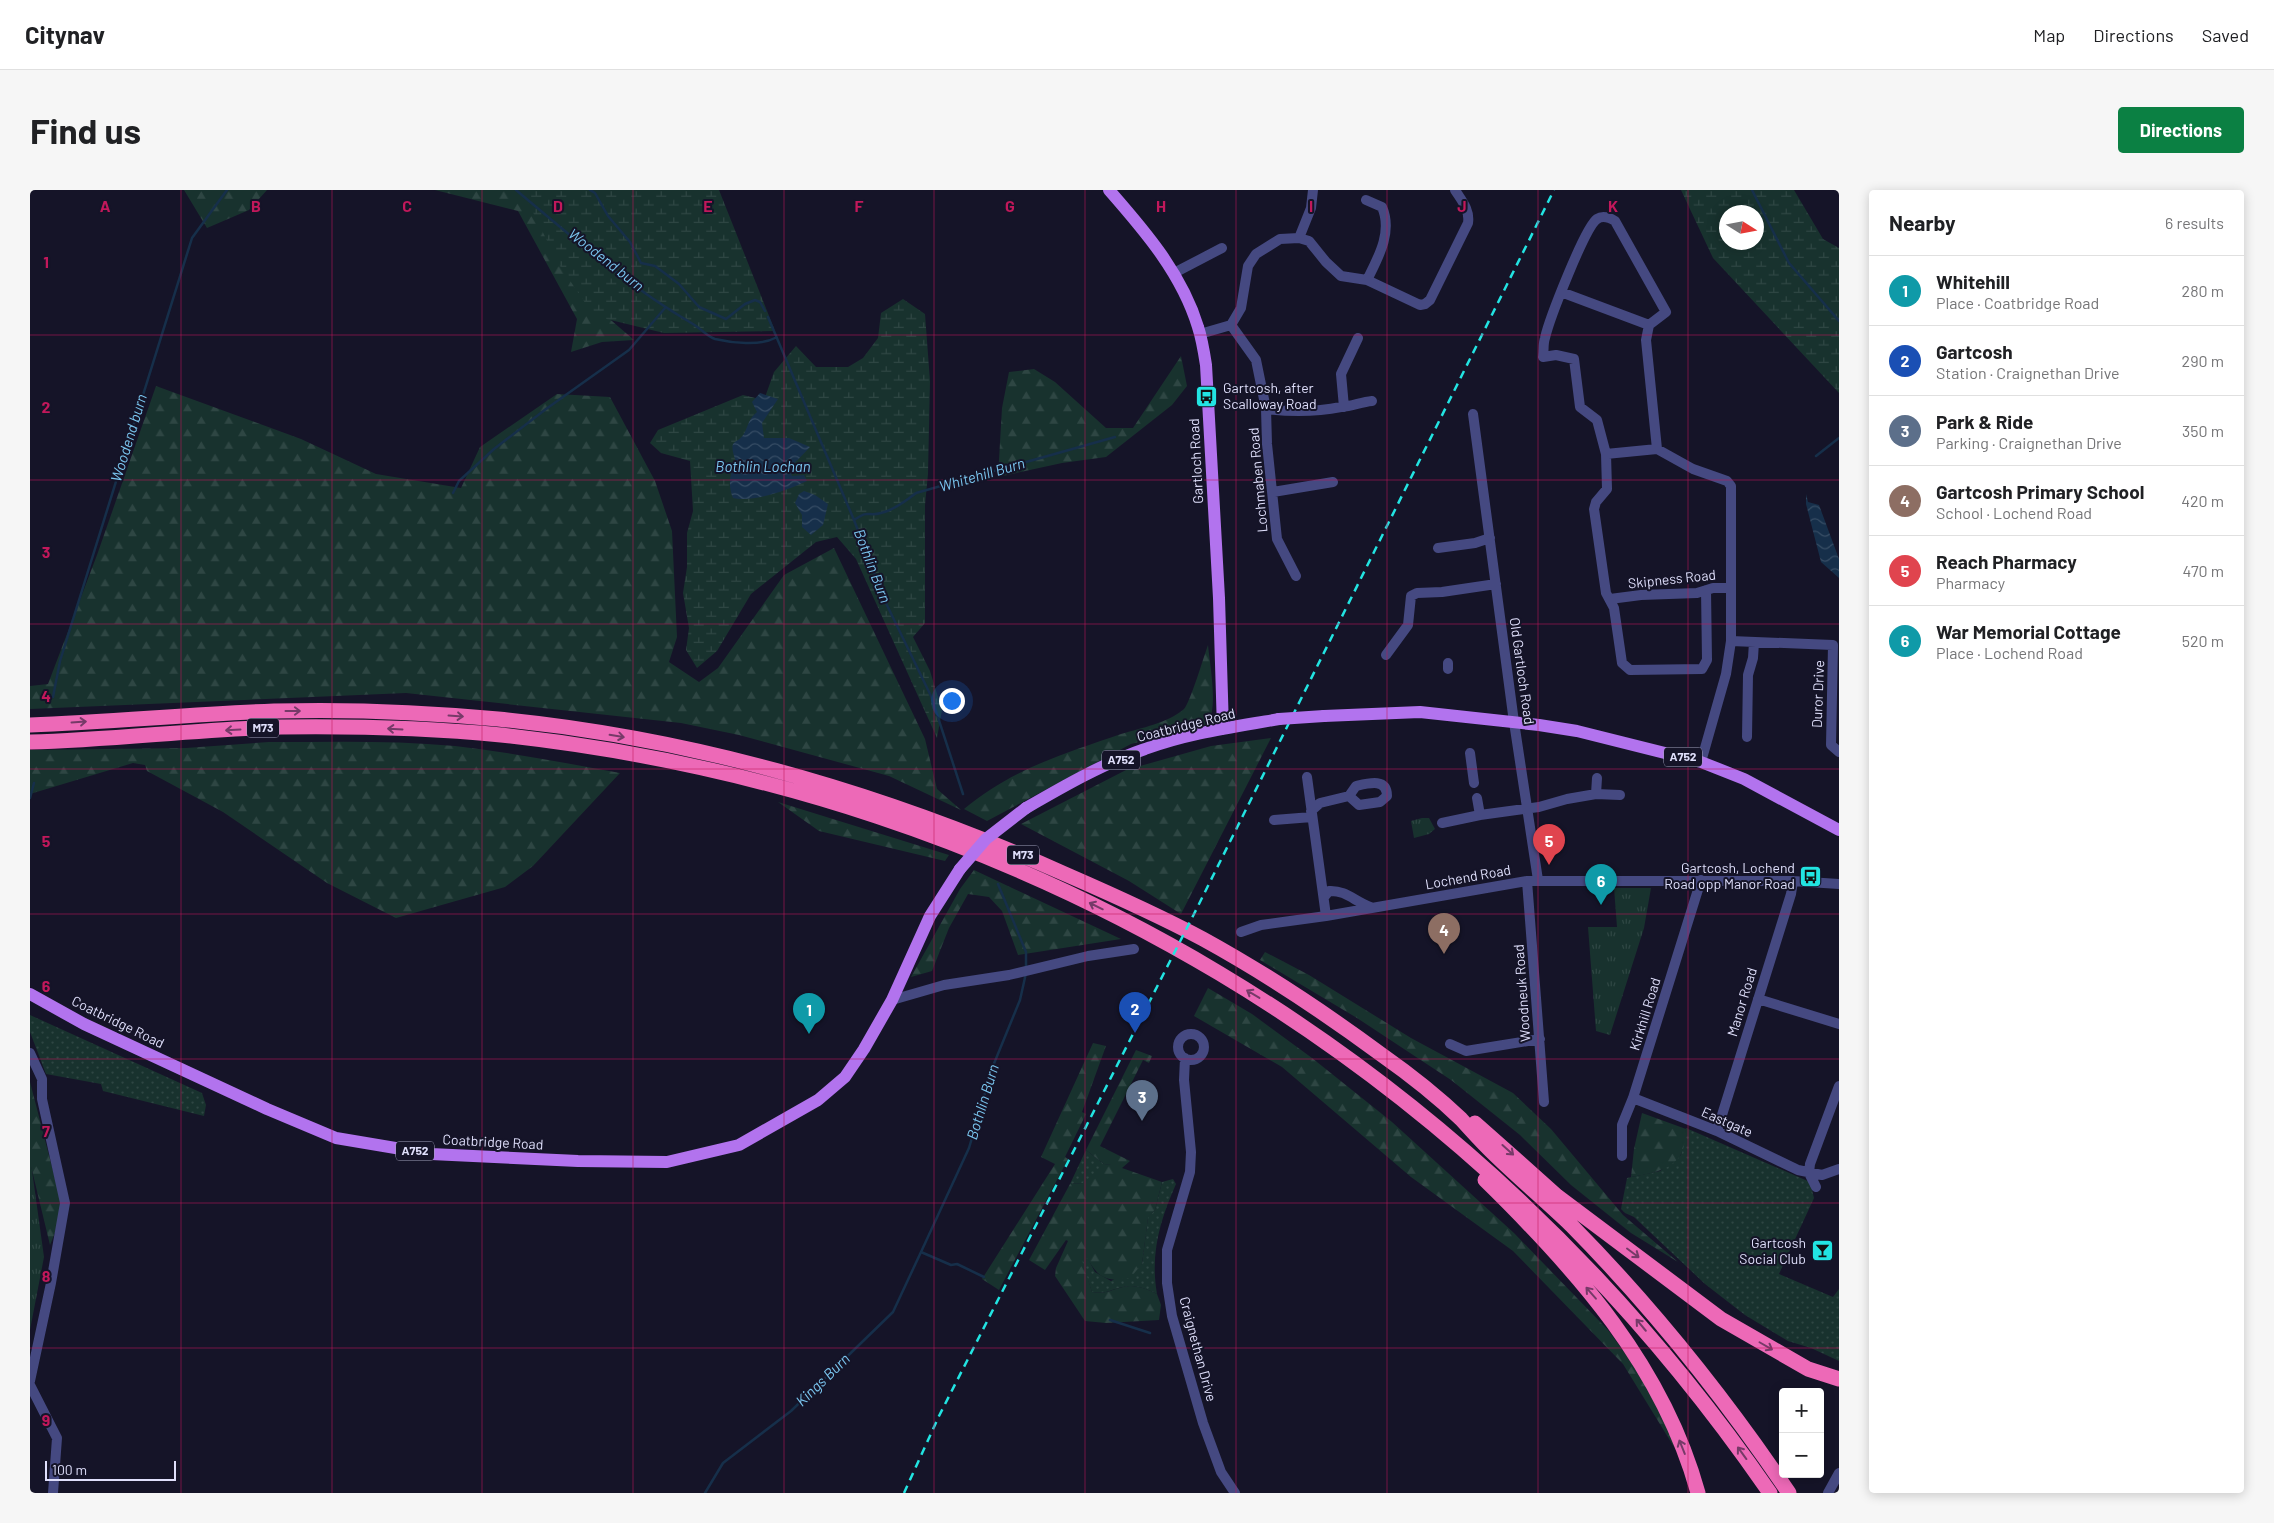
<!DOCTYPE html>
<html lang="en">
<head>
<meta charset="utf-8">
<style>
  :root { --surface:#fff; --page:#f6f6f6; --text:#202124; --muted:#757577; --line:#e0e0e0; --accent:#0b8043 }
  body { margin:0; font-family:Barlow,sans-serif; background:var(--page); color:var(--text) }
  .controls { position:absolute; right:15px; bottom:15px; display:grid; overflow:hidden; border-radius:5px; box-shadow:0 2px 12px #0003 }
  .controls button { width:45px; height:45px; display:grid; place-items:center; padding:0; border:0; border-bottom:1px solid var(--line); background:var(--surface); color:var(--text); font:25px sans-serif }
  .compass { position:absolute; left:1689px; top:15px; width:45px; height:45px; border-radius:50%; background:var(--surface); box-shadow:0 2px 12px #0003; rotate:101deg }
  .scale { position:absolute; left:15px; bottom:12px; width:131px; box-sizing:border-box; padding-left:5px; border:2px solid #dfdffb; border-top:0; font-size:14px; line-height:18px; white-space:nowrap; color:#dfdffb; -webkit-text-stroke:4px #151428; paint-order:stroke }
  .you { position:absolute; left:921px; top:510px; width:18px; height:18px; margin:-12px; border:4px solid #fff; border-radius:50%; background:#1a73e8; box-shadow:0 0 0 8px #1a73e833 }
  .badge { display:grid; place-items:center; width:32px; height:32px; border-radius:50%; background:var(--accent); color:#fff; font-size:16px; font-weight:700 }
  .pin { position:absolute; translate:-50% -41px; filter:drop-shadow(0 1px 2px #0008) }
  .pin::after { content:''; position:absolute; top:26px; width:18px; height:15px; background:inherit; clip-path:polygon(0 0,100% 0,50% 100%) }
  .list { margin:0; padding:0; list-style:none }
  h2 { display:flex; justify-content:space-between; align-items:center; height:65px; margin:0; padding:0 20px; font-size:21px }
  h2 small { font-size:16px; font-weight:400; color:var(--muted) }
  .list li { display:grid; grid-template-columns:32px 1fr auto; gap:15px; align-items:center; box-sizing:border-box; height:70px; padding:0 20px; border-top:1px solid var(--line) }
  .list b { display:block; font-size:19px; white-space:nowrap }
  .list p { margin:0; font-size:16px; white-space:nowrap; color:var(--muted) }
  .list em { font-size:16px; font-style:normal; color:var(--muted) }
  .map { position:relative; flex:none; width:1809px; height:1303px; overflow:hidden; border-radius:5px }
  header { display:flex; align-items:center; gap:30px; box-sizing:border-box; height:70px; padding:0 25px; background:var(--surface); border-bottom:1px solid var(--line) }
  header strong { font-size:24px }
  nav { display:flex; gap:28px; margin-inline-start:auto; font-size:18px }
  .intro { display:flex; align-items:center; justify-content:space-between; box-sizing:border-box; height:120px; padding:0 30px }
  h1 { margin:0; font-size:35px }
  .button { padding:12px 22px; border-radius:5px; background:var(--accent); color:#fff; font-size:18px; font-weight:700 }
  main { display:flex; gap:30px; padding:0 30px }
  aside { flex:1; background:var(--surface); border-radius:5px; box-shadow:0 2px 12px #0003 }
  .map>svg:first-child { display:block }
</style>
</head>
<body>
<header>
<strong>Citynav</strong>
<nav><a>Map</a><a>Directions</a><a>Saved</a></nav>
</header>
<div class="intro"><h1>Find us</h1><a class="button">Directions</a></div>
<main>
<div class="map">
<svg width="1809" height="1303" viewBox="0 0 1809 1303">
  <defs>
    <pattern id="grass-dots" width="8" height="8" patternUnits="userSpaceOnUse" patternTransform="scale(1.25)"><rect width="8" height="8" fill="#18322e"/><path d="M2 2h.1M6 6h.1" fill="none" stroke="#2e4643" stroke-width="1.8" stroke-linecap="round"/></pattern>
    <pattern id="forest-firs" width="22" height="20" patternUnits="userSpaceOnUse" patternTransform="scale(1.25)"><rect width="22" height="20" fill="#18322e"/><path d="M5 1l3.5 6h-7zM16 11l3.5 6h-7z" fill="#2e4643"/></pattern>
    <pattern id="wetland-marsh" width="20" height="14" patternUnits="userSpaceOnUse" patternTransform="scale(1.25)"><rect width="20" height="14" fill="#18322e"/><path d="M1 5h8M5 5V1M11 12h8M15 12V8" fill="none" stroke="#2e4643"/></pattern>
    <pattern id="park-tufts" width="24" height="20" patternUnits="userSpaceOnUse" patternTransform="scale(1.25)"><rect width="24" height="20" fill="#18322e"/><path d="M3 7l-1-3M5 7V3M7 7l1-3M15 17l-1-3M17 17v-4M19 17l1-3" fill="none" stroke="#2e4643"/></pattern>
    <pattern id="water-waves" width="16" height="10" patternUnits="userSpaceOnUse" patternTransform="scale(1.25)"><rect width="16" height="10" fill="#162f4a"/><path d="M0 5q4-4 8 0t8 0" fill="none" stroke="#374d65"/></pattern>
  </defs>
  <rect width="100%" height="100%" fill="#151428"/>
  <path fill="url(#grass-dots)" d="M0,825L172,903L176,915L174,926L73,901L71,894L16,884L0,842Z
    M1656,938L1780,992L1784,1008L1749,1084L1803,1107L1809,1099V1171L1781,1158L1758,1151L1715,1125L1675,1094L1604,1027L1595,1023L1591,1019L1597,988L1630,981L1651,965Z
    M1056,960L1074,974L1083,975L1053,993L1040,994Z
    M1143,989L1146,994C1130,1030 1120,1064 1127,1104C1117,1099 1104,1094 1093,1097C1078,1100 1079,1104 1062,1102L1051,1070L1057,1067L1065,1082L1081,1091L1112,1074L1118,1027L1125,1020L1132,992Z"/>
  <path fill="url(#forest-firs)" d="M154,0H237L219,20L177,38Z
    M405,0H497L568,119L604,150L572,152L541,162L547,129L488,21Z
    M1151,166L1157,196L1142,215L1076,267L1032,273L968,287L972,218L979,182L1004,179L1025,192L1076,238H1103Z
    M126,196L271,249L346,284L431,298L450,257L527,204L580,207L625,291L642,341L647,447L639,472L669,492L688,478L754,385L804,358L895,549L907,599L931,620L859,586L709,545L651,533L376,503L0,519V496L18,494L67,365Z
    M1178,455C1180,476 1188,516 1178,534L1101,554L957,631L934,619C982,579 1033,564 1091,544C1111,538 1138,533 1154,519C1160,513 1174,466 1178,455Z
    M1241,548L1151,724L1099,691L991,634L1096,580L1181,556Z
    M239,552C301,552 363,550 425,556C480,562 535,573 590,583L503,676L475,697L366,728L297,693L193,622L117,581L115,575L103,573L0,604V560L156,558Z
    M748,612L919,665L915,671L789,641Z
    M944,680L1091,749L988,765L972,721L959,707L938,704L919,738L902,781L881,787L930,699Z
    M1235,762L1279,785L1381,848L1483,903L1521,939L1593,1025L1648,1072L1601,1043L1541,995L1490,945L1421,890L1327,828L1230,770Z
    M1178,798L1222,824L1282,868L1362,932L1484,1043L1578,1140L1634,1217L1644,1257L1593,1174L1483,1061L1381,987L1252,877L1164,826Z
    M1063,853L1076,856L1052,922L1056,924L1035,967L1038,969L969,1100L952,1089L1025,974L1011,967Z
    M1106,860L1122,866L1119,873L1113,870L1070,956L1100,971L1092,978L1132,992L1125,1020L1118,1028L1112,1074L1100,1088C1077,1092 1069,1089 1057,1068L1052,1070L1062,1102C1079,1104 1079,1100 1093,1097C1105,1094 1117,1099 1127,1104L1131,1115L1129,1130L1076,1133L1055,1131L1025,1086L1026,1078L1038,1051L1036,1050L1015,1080L999,1070L1040,994L1053,993L1073,977L1081,975L1074,974L1056,960Z
    M0,892L30,1008L29,1033L20,1055L0,972Z
    M1612,923L1656,939C1655,946 1655,959 1650,966C1639,981 1619,984 1601,987L1604,959Z"/>
  <path fill="url(#wetland-marsh)" fill-rule="evenodd" d="M492,0H689L745,141L634,143L564,126L528,73Z
    M1651,0H1764L1793,49L1809,58V203L1683,68ZM1726,22V52H1696V22Z
    M873,109L895,124L900,191L898,284L895,315V433L883,447L900,481L912,520L907,548L826,369L807,347L786,352L721,404L687,461L667,478L656,460L659,438L653,403L657,377V343L663,321L660,271L631,263L620,253L628,240L713,205L734,210L744,182L766,156L786,177H818L833,168L848,148L851,123Z"/>
  <path fill="url(#park-tufts)" d="M1392,628H1399L1405,639L1399,644L1384,648L1381,631Z
    M1584,698H1621L1614,738L1580,845L1566,841L1558,737H1587Z
    M0,966L14,1067L0,1140Z"/>
  <path fill="url(#water-waves)" d="M730,203L748,209L732,233L734,248H759L780,257L759,279L762,286L774,285L777,291C758,300 723,313 703,308C698,295 699,285 706,272C697,246 707,257 715,242C719,233 719,229 727,222L722,212Z
    M774,301L785,305L798,314L793,335L781,345L772,337V325L765,313L769,304Z
    M1776,304L1778,312L1789,315L1809,369V388L1791,372L1776,314Z"/>
  <g fill="none" stroke-linecap="round" stroke-linejoin="round">
    <path stroke="#162f4a" stroke-width="2.5" d="M486,0C542,47 599,97 663,134C670,138 678,147 685,149C702,153 730,156 745,148
      M560,0L565,3L578,26L600,52L611,73L625,76L649,94L669,117L696,129L715,114L725,110L730,112L735,121
      M1722,0L1759,73L1809,131
      M738,127L824,330L854,409L901,506L933,604
      M1786,266L1809,248
      M423,303L429,291L464,259L516,219L599,160L635,118
      M824,330C840,319 837,327 851,323C864,320 876,311 886,303L1085,247
      M23,507L30,471L162,48L197,0
      M0,608L4,593
      M968,694L996,762V777
      M954,1087L927,1074L921,1075L891,1062L939,958L963,876L990,810L996,783
      M1080,1130L1120,1143
      M675,1303L693,1273L761,1221L863,1122L891,1062"/>
    <path stroke="#454981" stroke-width="10" d="M1336,10L1352,17C1363,42 1348,68 1337,90
      M1269,48L1281,18L1283,0
      M1144,83L1192,58
      M1531,102L1619,135
      M1201,135L1226,170L1236,219L1237,254L1247,349L1266,386
      M1170,144L1201,135L1211,118L1218,76L1226,64L1250,49L1269,48L1279,51L1296,72L1311,86L1337,90L1390,115L1395,114L1400,110L1438,33C1440,20 1432,11 1425,0
      M1314,217L1311,184L1328,148
      M1236,219C1262,222 1286,222 1311,217C1323,216 1331,212 1342,211
      M1443,224L1484,532L1508,690
      M1576,264L1567,230L1550,217L1544,169L1526,165L1513,167C1514,160 1513,153 1515,148C1519,130 1555,37 1567,29C1573,25 1580,28 1585,31L1636,122L1619,135L1616,150L1627,259
      M1243,302L1303,292
      M1408,358L1445,353L1460,348
      M1580,409L1611,405L1667,403L1683,398H1701
      M1701,451L1803,455L1801,555L1809,562
      M1356,465L1378,435L1381,406L1387,403L1412,402L1466,394
      M1418,473V479
      M1717,547L1718,485L1723,468L1724,452
      M1440,563L1444,593
      M1671,572L1696,484L1701,451V296L1697,291L1663,279L1627,259L1576,264L1577,299L1566,312L1564,319L1576,403L1584,418L1592,473L1600,480L1672,479L1677,470L1676,400
      M1277,587L1296,726
      M1566,604L1590,605
      M1447,608L1450,625
      M1281,621L1290,613L1319,606L1326,596C1339,593 1357,588 1357,606L1350,612L1329,615L1319,606
      M1244,630L1282,627
      M1412,633L1450,625L1509,617L1537,609L1566,604L1567,588
      M1497,691L1514,912
      M1294,707L1299,701C1316,700 1324,711 1340,717
      M1211,742L1231,735L1296,726L1497,691H1763L1809,694
      M1728,809L1809,834
      M862,810L914,795L979,785L1058,766L1104,759
      M1148 857a13 13 0 1 1 26 0a13 13 0 1 1-26 0Z
      M1420,854L1436,861L1510,849
      M0,863L12,889V909L35,1013L21,1093L0,1191
      M1155,868L1154,890L1161,962L1160,982L1137,1060V1093L1142,1126L1173,1233L1191,1282L1205,1303
      M1603,908L1687,941L1768,980L1792,985L1809,979
      M1687,941L1761,704L1763,691
      M1592,966V935L1603,908L1671,690
      M1786,997L1779,983L1780,974L1809,896
      M0,1195L27,1248L23,1303
      M1798,1303L1809,1283"/>
    <path stroke="#b273ee" stroke-width="12" d="M1079,0C1115,41 1152,84 1168,137C1172,149 1174,162 1176,175L1189,408L1193,539
      M1294,526L1390,522L1509,535L1547,541L1671,572L1714,589L1809,640
      M996,618C1034,596 1074,573 1115,559C1158,543 1204,537 1249,529
      M0,804L54,834L237,919L306,948L401,964L548,971L637,972L709,955L788,910L815,887L834,859L862,810L900,726L930,679"/>
    <path stroke="#ed69b7" stroke-width="15" d="M0,535C81,532 163,524 244,521C318,519 394,522 468,529C664,548 855,604 1035,684C1081,704 1128,725 1173,749C1235,783 1295,823 1352,865C1379,884 1407,906 1431,929C1440,939 1449,949 1459,959C1485,985 1514,1009 1541,1035C1622,1117 1694,1207 1759,1303
      M0,552C84,550 167,539 251,537C324,536 399,538 471,545C992,601 1443,872 1740,1303
      M1445,933L1527,1006L1691,1129L1778,1179L1809,1189
      M1455,990C1547,1080 1633,1176 1668,1303"/>
    <path stroke="#22e4e2" stroke-width="2.5" stroke-dasharray="8 6" stroke-linecap="butt" d="M874,1303L909,1226L1166,720L1524,0"/>
    <path stroke="#b273ee" stroke-width="12" d="M1249,529L1294,526
      M930,679L956,649L996,618"/>
  </g>
  <defs><path id="oneway-shaft" d="M-6 0H5M1.5-3L5.5 0L1.5 3" fill="none" stroke-width="1.6" stroke-linecap="round" stroke-linejoin="round" transform="scale(1.25)"/></defs>
  <g stroke="#763a68">
    <use href="#oneway-shaft" transform="translate(263 521)"/>
    <use href="#oneway-shaft" transform="translate(426 526) rotate(4)"/>
    <use href="#oneway-shaft" transform="translate(49 532) rotate(-4)"/>
    <use href="#oneway-shaft" transform="translate(365 539) rotate(-177)"/>
    <use href="#oneway-shaft" transform="translate(203 540) rotate(177)"/>
    <use href="#oneway-shaft" transform="translate(587 546) rotate(9)"/>
    <use href="#oneway-shaft" transform="translate(1066 716) rotate(-154)"/>
    <use href="#oneway-shaft" transform="translate(1223 804) rotate(-149)"/>
    <use href="#oneway-shaft" transform="translate(1478 960) rotate(42)"/>
    <use href="#oneway-shaft" transform="translate(1603 1063) rotate(37)"/>
    <use href="#oneway-shaft" transform="translate(1561 1103) rotate(-131)"/>
    <use href="#oneway-shaft" transform="translate(1611 1135) rotate(-130)"/>
    <use href="#oneway-shaft" transform="translate(1736 1156) rotate(30)"/>
    <use href="#oneway-shaft" transform="translate(1652 1257) rotate(-112)"/>
    <use href="#oneway-shaft" transform="translate(1712 1263) rotate(-126)"/>
  </g>
  <path fill="none" stroke="#c2185b" stroke-width="1" stroke-opacity="0.55" d="M151,0V1303M302,0V1303M452,0V1303M603,0V1303M754,0V1303M904,0V1303M1055,0V1303M1206,0V1303M1357,0V1303M1508,0V1303M1658,0V1303M0,145H1809M0,290H1809M0,434H1809M0,579H1809M0,724H1809M0,869H1809M0,1013H1809M0,1158H1809"/>
  <defs>
    <symbol id="bus-square" viewBox="-11 -11 22 22"><rect x="-9" y="-9" width="18" height="18" rx="4" fill="#22e4e2" stroke="#151428"/><path d="M-5-6H5V4H4V6H2V4H-2V6H-4V4H-5ZM-3.5-4V0h7V-4ZM-3.5 1.2v1.5H-2V1.2ZM2 1.2v1.5H3.5V1.2Z" fill="#111"/></symbol>
    <symbol id="bar-square" viewBox="-11 -11 22 22"><rect x="-9" y="-9" width="18" height="18" rx="4" fill="#22e4e2" stroke="#151428"/><path d="M-6-5H6L.8 .8V4.5H3.5V6h-7V4.5H-.8V.8Z" fill="#111"/></symbol>
  </defs>
  <g fill-rule="evenodd">
    <use href="#bus-square" x="1164" y="194" width="25" height="25"/>
    <use href="#bus-square" x="1768" y="674" width="25" height="25"/>
    <use href="#bar-square" x="1780" y="1048" width="25" height="25"/>
  </g>
  <g text-anchor="middle" stroke-width="4" stroke-linejoin="round" paint-order="stroke">
    <g fill="#151428" stroke="#a2a2bc" stroke-width="1">
      <rect x="217" y="528.5" width="32" height="19" rx="4"/>
      <rect x="1634" y="557.5" width="38" height="19" rx="4"/>
      <rect x="1072" y="560.5" width="38" height="19" rx="4"/>
      <rect x="977" y="655.5" width="32" height="19" rx="4"/>
      <rect x="366" y="951.5" width="38" height="19" rx="4"/>
    </g>
    <g font-size="12" font-weight="bold" fill="#dfdffb">
      <text x="233" y="542">M73</text>
      <text x="1653" y="571">A752</text>
      <text x="1091" y="574">A752</text>
      <text x="993" y="669">M73</text>
      <text x="385" y="965">A752</text>
    </g>
    <g font-size="14" fill="#dfdffb" stroke="#151428" text-anchor="end">
      <text x="1193" y="203" text-anchor="start">Gartcosh, after<tspan x="1193" dy="16">Scalloway Road</tspan></text>
      <text x="1765" y="683">Gartcosh, Lochend<tspan x="1765" dy="16">Road opp Manor Road</tspan></text>
      <text x="1776" y="1058">Gartcosh<tspan x="1776" dy="16">Social Club</tspan></text>
    </g>
    <g font-size="14" fill="#dfdffb" stroke="#151428">
      <text transform="translate(1166 271) rotate(-93)" y="5">Gartloch Road</text>
      <text transform="translate(1228 290) rotate(-95)" y="5">Lochmaben Road</text>
      <text transform="translate(1642 389) rotate(-6)" y="5">Skipness Road</text>
      <text transform="translate(1492 481) rotate(82)" y="5">Old Gartloch Road</text>
      <text transform="translate(1788 504) rotate(-88)" y="5">Duror Drive</text>
      <text transform="translate(1156 535) rotate(-14)" y="5">Coatbridge Road</text>
      <text transform="translate(1438 687) rotate(-10)" y="5">Lochend Road</text>
      <text transform="translate(1492 803) rotate(-94)" y="5">Woodneuk Road</text>
      <text transform="translate(1712 812) rotate(-73)" y="5">Manor Road</text>
      <text transform="translate(1615 824) rotate(-73)" y="5">Kirkhill Road</text>
      <text transform="translate(88 832) rotate(26)" y="5">Coatbridge Road</text>
      <text transform="translate(1697 932) rotate(24)" y="5">Eastgate</text>
      <text transform="translate(463 952) rotate(3)" y="5">Coatbridge Road</text>
      <text transform="translate(1168 1159) rotate(75)" y="5">Craignethan Drive</text>
    </g>
    <g font-size="15" font-style="italic" fill="#7ac5ef" stroke="#151428">
      <text transform="translate(576 70) rotate(38)" y="5">Woodend burn</text>
      <text transform="translate(99 248) rotate(-73)" y="5">Woodend burn</text>
      <text x="733" y="282">Bothlin Lochan</text>
      <text transform="translate(952 285) rotate(-16)" y="5">Whitehill Burn</text>
      <text transform="translate(842 376) rotate(69)" y="5">Bothlin Burn</text>
      <text transform="translate(953 912) rotate(-73)" y="5">Bothlin Burn</text>
      <text transform="translate(793 1190) rotate(-44)" y="5">Kings Burn</text>
    </g>
  </g>
  <g font-size="16" text-anchor="middle" font-weight="bold" fill="#c2185b" stroke="#151428" stroke-width="4" stroke-linejoin="round" paint-order="stroke">
    <text x="75" y="22">A</text>
    <text x="226" y="22">B</text>
    <text x="377" y="22">C</text>
    <text x="528" y="22">D</text>
    <text x="678" y="22">E</text>
    <text x="829" y="22">F</text>
    <text x="980" y="22">G</text>
    <text x="1131" y="22">H</text>
    <text x="1281" y="22">I</text>
    <text x="1432" y="22">J</text>
    <text x="1583" y="22">K</text>
    <text x="16" y="78">1</text>
    <text x="16" y="223">2</text>
    <text x="16" y="368">3</text>
    <text x="16" y="512">4</text>
    <text x="16" y="657">5</text>
    <text x="16" y="802">6</text>
    <text x="16" y="947">7</text>
    <text x="16" y="1092">8</text>
    <text x="16" y="1236">9</text>
  </g>
</svg>
<div class="controls">
<button>+</button>
<button>−</button>
</div>
<svg class="compass" viewBox="-18 -18 36 36"><path d="M0-13l5 13h-10z" fill="#e53935"/><path d="M0 13l5-13h-10z" fill="#757577"/></svg>
<div class="scale">100 m</div>
<div class="you"></div>
<div class="pin badge" style="left:779px;top:844px;background:#0f9aa8">1</div>
<div class="pin badge" style="left:1105px;top:843px;background:#1a4fb4">2</div>
<div class="pin badge" style="left:1112px;top:931px;background:#5c6f8a">3</div>
<div class="pin badge" style="left:1414px;top:764px;background:#8d6e63">4</div>
<div class="pin badge" style="left:1519px;top:675px;background:#e0444e">5</div>
<div class="pin badge" style="left:1571px;top:715px;background:#0f9aa8">6</div>
</div>
<aside>
<h2>Nearby<small>6 results</small></h2>
<ul class="list">
<li><span class="badge" style="background:#0f9aa8">1</span><div><b>Whitehill</b><p>Place · Coatbridge Road</p></div><em>280 m</em></li>
<li><span class="badge" style="background:#1a4fb4">2</span><div><b>Gartcosh</b><p>Station · Craignethan Drive</p></div><em>290 m</em></li>
<li><span class="badge" style="background:#5c6f8a">3</span><div><b>Park &amp; Ride</b><p>Parking · Craignethan Drive</p></div><em>350 m</em></li>
<li><span class="badge" style="background:#8d6e63">4</span><div><b>Gartcosh Primary School</b><p>School · Lochend Road</p></div><em>420 m</em></li>
<li><span class="badge" style="background:#e0444e">5</span><div><b>Reach Pharmacy</b><p>Pharmacy</p></div><em>470 m</em></li>
<li><span class="badge" style="background:#0f9aa8">6</span><div><b>War Memorial Cottage</b><p>Place · Lochend Road</p></div><em>520 m</em></li>
</ul>
</aside>
</main>
</body>
</html>
